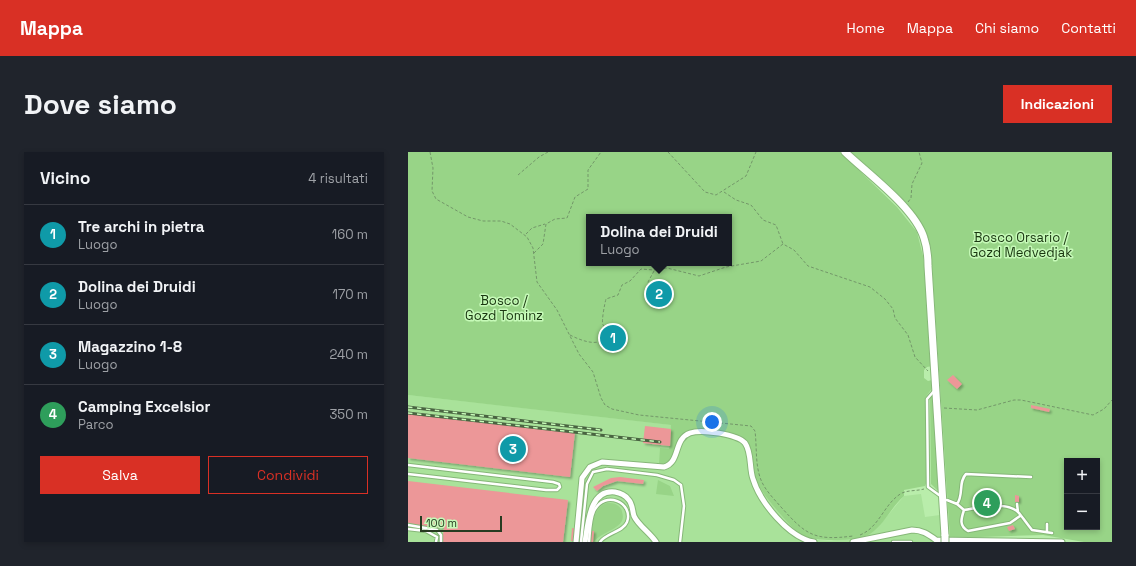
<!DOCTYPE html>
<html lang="it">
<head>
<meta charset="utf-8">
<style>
  :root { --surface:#171b24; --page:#20242c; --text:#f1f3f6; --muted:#9ea1a6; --line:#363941; --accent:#d93025 }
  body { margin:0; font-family:"Space Grotesk",sans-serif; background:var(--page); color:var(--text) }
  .controls { position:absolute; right:12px; bottom:12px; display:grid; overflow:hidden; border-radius:0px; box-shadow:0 2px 6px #0003 }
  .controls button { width:36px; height:36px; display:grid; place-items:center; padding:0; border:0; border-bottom:1px solid var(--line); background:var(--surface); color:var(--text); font:20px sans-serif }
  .scale { position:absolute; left:12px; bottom:10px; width:82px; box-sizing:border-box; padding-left:4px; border:2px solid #273b21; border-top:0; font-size:11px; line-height:14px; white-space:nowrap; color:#273b21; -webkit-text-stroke:3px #c6fab8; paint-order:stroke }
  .you { position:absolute; left:304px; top:270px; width:14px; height:14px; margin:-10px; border:3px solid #fff; border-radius:50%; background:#1a73e8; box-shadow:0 0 0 6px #1a73e833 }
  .badge { display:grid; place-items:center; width:26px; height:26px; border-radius:50%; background:var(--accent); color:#fff; font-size:13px; font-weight:700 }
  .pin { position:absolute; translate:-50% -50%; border:2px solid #fff; box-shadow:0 1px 4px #0006 }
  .popup { position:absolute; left:178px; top:62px; width:146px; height:52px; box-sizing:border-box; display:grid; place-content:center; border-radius:0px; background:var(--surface); filter:drop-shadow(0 1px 3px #0005); font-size:13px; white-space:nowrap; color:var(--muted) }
  .popup b { font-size:15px; color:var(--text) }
  .popup::after { content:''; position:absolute; left:50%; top:100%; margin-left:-8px; border:8px solid transparent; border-top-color:var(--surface) }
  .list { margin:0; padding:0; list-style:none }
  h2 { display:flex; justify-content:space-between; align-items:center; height:52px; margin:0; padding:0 16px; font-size:17px }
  h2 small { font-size:13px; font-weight:400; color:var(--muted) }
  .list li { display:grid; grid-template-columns:26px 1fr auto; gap:12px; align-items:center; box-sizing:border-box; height:60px; padding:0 16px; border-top:1px solid var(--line) }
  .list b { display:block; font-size:15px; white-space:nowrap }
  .list p { margin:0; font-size:13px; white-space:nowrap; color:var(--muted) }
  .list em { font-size:13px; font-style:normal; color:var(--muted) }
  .actions { display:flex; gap:8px; padding:12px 16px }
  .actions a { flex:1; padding:9px 0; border:1px solid var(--accent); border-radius:0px; text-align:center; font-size:14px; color:var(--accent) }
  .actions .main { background:var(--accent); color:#fff }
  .map { position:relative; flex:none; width:704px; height:390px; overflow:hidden; border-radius:0px }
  header { display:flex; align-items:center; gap:24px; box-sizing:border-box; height:56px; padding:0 20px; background:var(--accent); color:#fff }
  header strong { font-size:19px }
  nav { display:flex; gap:22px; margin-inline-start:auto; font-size:14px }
  .intro { display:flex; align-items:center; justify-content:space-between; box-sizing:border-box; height:96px; padding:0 24px }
  h1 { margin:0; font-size:28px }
  .button { padding:10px 18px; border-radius:0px; background:var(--accent); color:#fff; font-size:14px; font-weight:700 }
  main { display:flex; gap:24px; padding:0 24px }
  aside { flex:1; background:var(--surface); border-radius:0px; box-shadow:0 2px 6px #0003 }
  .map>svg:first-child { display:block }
</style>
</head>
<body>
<header>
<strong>Mappa</strong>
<nav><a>Home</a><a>Mappa</a><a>Chi siamo</a><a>Contatti</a></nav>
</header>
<div class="intro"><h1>Dove siamo</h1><a class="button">Indicazioni</a></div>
<main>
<aside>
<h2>Vicino<small>4 risultati</small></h2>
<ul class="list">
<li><span class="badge" style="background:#0f9aa8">1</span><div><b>Tre archi in pietra</b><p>Luogo</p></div><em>160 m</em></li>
<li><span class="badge" style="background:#0f9aa8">2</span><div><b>Dolina dei Druidi</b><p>Luogo</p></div><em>170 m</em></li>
<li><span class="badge" style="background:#0f9aa8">3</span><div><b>Magazzino 1-8</b><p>Luogo</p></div><em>240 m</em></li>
<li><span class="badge" style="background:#2e9e5b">4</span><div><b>Camping Excelsior</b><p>Parco</p></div><em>350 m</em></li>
</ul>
<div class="actions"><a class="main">Salva</a><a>Condividi</a></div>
</aside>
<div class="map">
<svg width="704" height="390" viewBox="0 0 704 390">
  <defs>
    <filter id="shadow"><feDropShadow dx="2" dy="2" stdDeviation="1" flood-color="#0004"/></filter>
  </defs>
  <rect width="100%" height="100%" fill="#b9edab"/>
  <path fill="#a9e29a" d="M0,243L343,282L346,321L353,337L393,383L408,388L423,389L458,384L471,374L496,344L513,342L517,365L532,363L534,390H0Z"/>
  <path fill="#98d487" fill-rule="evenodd" d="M0,0H432L489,55L509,80L515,104L523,179L524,214L519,215L516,218V226L520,229L524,228L525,235L517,246L519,329L517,334L496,338V344C483,355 477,372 462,382C447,390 407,390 393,383C382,375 356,344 350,332C341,314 352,288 324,282C312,279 291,275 279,280C264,286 269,313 251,312L252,296L261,297L263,273L0,243ZM181,65H321V111H181Z
    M443,0H704V390H676L635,383L542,386L523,96C512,54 474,28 443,0ZM659,309H689V375H659Z
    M522,245H526L531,340L523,332Z
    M250,328L262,334L266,344L248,342Z
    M199,351C203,351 206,351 209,353C211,354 214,357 214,360C220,377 193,379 186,390H183C185,376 183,356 199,351Z"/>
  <path fill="#ec9798" filter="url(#shadow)" d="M545,223L554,232L549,237L539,228Z
    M623,253L642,257L641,260L623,256Z
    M0,261L167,280L162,325L0,306Z
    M237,274L263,277L262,294L235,291Z
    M212,325L236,328L235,332L209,329L195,334L189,339L185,335L203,326Z
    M0,329L160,348L155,390H34L36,376L0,372Z
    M607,343L611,344V350H607Z
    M571,348V353H565L564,349Z
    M605,373L607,377L601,379L599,375Z
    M164,376L186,379L185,390L163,389Z"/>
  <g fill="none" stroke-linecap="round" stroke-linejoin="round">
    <defs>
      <path id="lane" d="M526,239L519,247L520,335L531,343
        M0,313L145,330L151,332L152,335L149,338H138L0,322
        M539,348L549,352L556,358C571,356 599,348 611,361C615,366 620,373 624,378L644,381
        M549,352C556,343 550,330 558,322L623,325
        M609,352L610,360
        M556,358C553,367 551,374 560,379L602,371L612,364
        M639,372V379
        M0,373L29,378L33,383V390
        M0,377L18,379L29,385L28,390
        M173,390L179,332L185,320L199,317L249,323L266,328L273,333L276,354L272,390
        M181,390C182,380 182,368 186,359C197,337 226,351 219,370C215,380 198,381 192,390
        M485,390H503"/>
      <path id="street" d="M168,390L174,326L182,315L194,310L256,315C273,310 265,287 282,281C293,277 329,282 337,291C344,301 341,316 345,327C352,350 381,386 406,390
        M177,390C180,373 181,337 207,340C212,341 217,343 220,347C225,352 224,358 226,364C230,373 242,381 248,390
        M445,390L504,378C514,378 520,382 528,388L654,390"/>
      <path id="secondary" d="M437,0C460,22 507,56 516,86C519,95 520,105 520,114L537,384"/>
    </defs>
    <use href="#lane" stroke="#86b778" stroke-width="4.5"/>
    <use href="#street" stroke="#86b778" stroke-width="7"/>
    <use href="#secondary" stroke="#86b778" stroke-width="9"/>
    <path stroke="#739769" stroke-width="1" stroke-dasharray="3 2" stroke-linecap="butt" d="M22,0L25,16L24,39L28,47L60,65L75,69H93L102,72L119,85L125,96L129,130L149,158L171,202L185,220L193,246L197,253L204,257L231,263L343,274L347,279C349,295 347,313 353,328C357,338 366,347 373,355C398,383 406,389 445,384
      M260,0L297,40L308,43L338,24L348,0
      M110,23L131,5L140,0
      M316,40L328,48L343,53L355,68L368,73L375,92
      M500,50L503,46L504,32L514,11L511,0
      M118,82L124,76L137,72
      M126,101L135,92L138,72L147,67L159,66L167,45L180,37V18L193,0
      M246,119L240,130V140L247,147L255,145
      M162,183C176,190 195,197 203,179C200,176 197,175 195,173C193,170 197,150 198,147L210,143L214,133L222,129L233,117L246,118L259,116L291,124L318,115L353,109L375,92L386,98L400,114L462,135L477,147L485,157L487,166L500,183L507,205L520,219
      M536,256L569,258L606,248H613L685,263L696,257L704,248
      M452,383C472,375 476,351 494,341C501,338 509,339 516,337"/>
    <use href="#lane" stroke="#fff" stroke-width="2.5"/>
    <use href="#street" stroke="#fff" stroke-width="5"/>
    <use href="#secondary" stroke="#fff" stroke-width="7"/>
    <defs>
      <path id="rail" d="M0,255L193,278
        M0,261L252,290"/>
    </defs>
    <use href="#rail" stroke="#496441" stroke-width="3"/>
    <use href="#rail" stroke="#c6fab8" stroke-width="1.5" stroke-dasharray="4.5" stroke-linecap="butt"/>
    <defs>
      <path id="secondary-bridge" d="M537,384V390"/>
    </defs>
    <use href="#secondary-bridge" stroke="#86b778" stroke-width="9" stroke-linecap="butt"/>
    <use href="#secondary-bridge" stroke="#fff" stroke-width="7"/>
  </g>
  <g text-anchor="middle" stroke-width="3" stroke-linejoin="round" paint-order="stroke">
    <g font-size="13" fill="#193610" stroke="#c6fab8">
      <text x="613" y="90">Bosco Orsario /<tspan x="613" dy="15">Gozd Medvedjak</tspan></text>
      <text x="96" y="153">Bosco /<tspan x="96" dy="15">Gozd Tominz</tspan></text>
    </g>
  </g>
</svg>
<div class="controls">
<button>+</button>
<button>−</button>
</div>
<div class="scale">100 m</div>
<div class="you"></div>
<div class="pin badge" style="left:205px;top:186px;background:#0f9aa8">1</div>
<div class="pin badge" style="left:251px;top:142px;background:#0f9aa8">2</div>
<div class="popup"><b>Dolina dei Druidi</b>Luogo</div>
<div class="pin badge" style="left:105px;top:297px;background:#0f9aa8">3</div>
<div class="pin badge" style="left:579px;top:351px;background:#2e9e5b">4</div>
</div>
</main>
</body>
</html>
